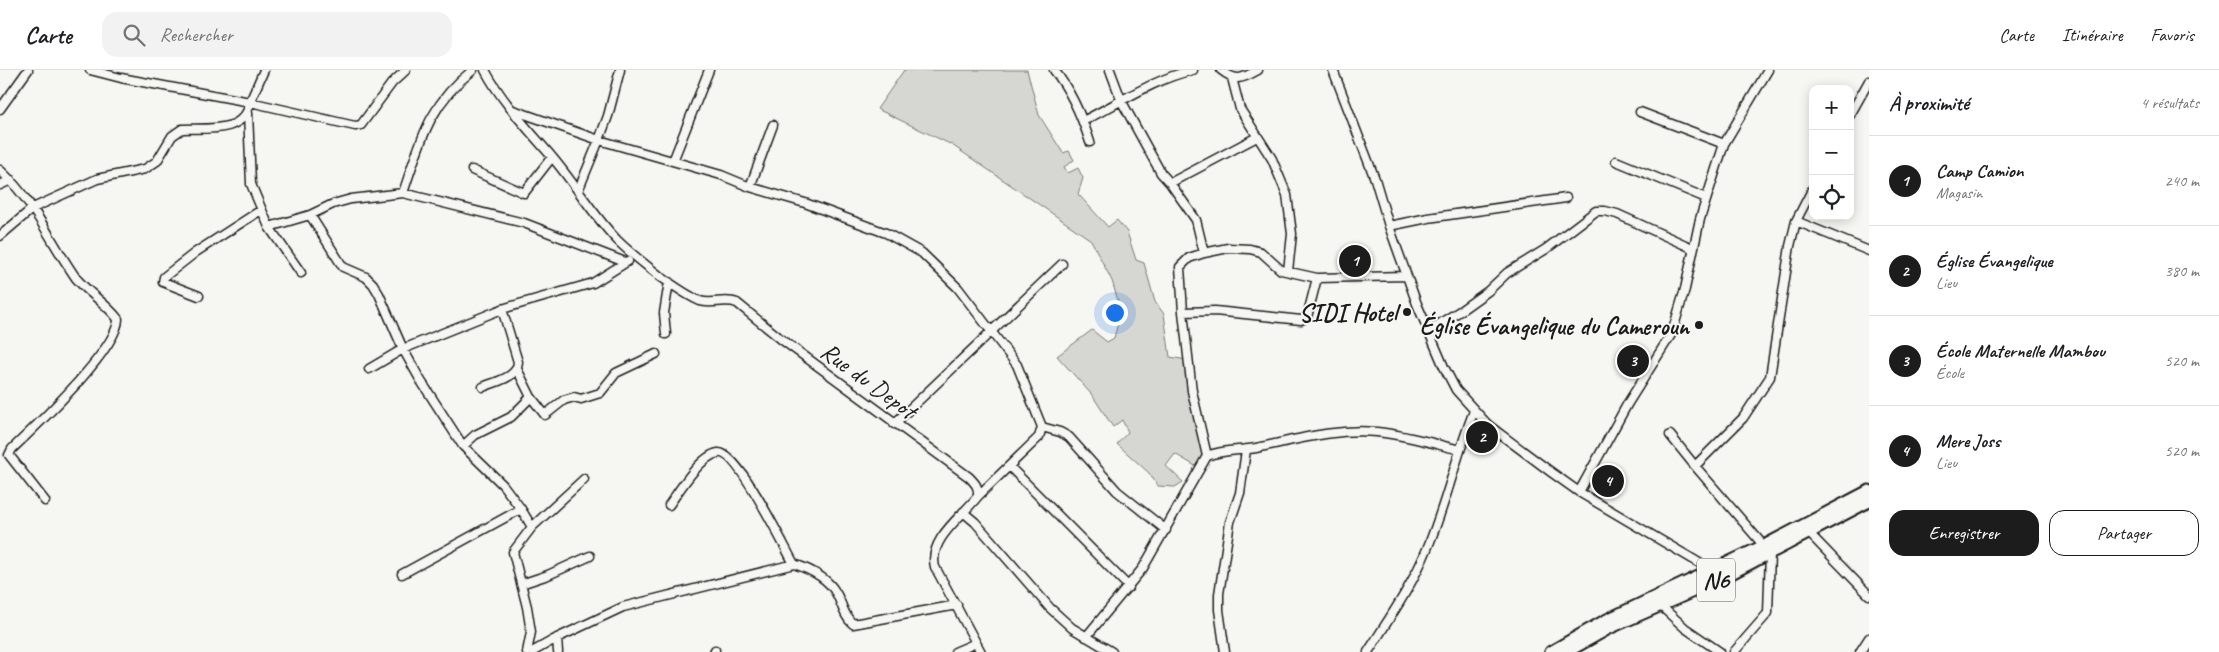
<!DOCTYPE html>
<html lang="fr">
<head>
<meta charset="utf-8">
<style>
  :root { --surface:#fff; --page:#f2f2f2; --text:#202124; --muted:#757577; --line:#e0e0e0; --accent:#1c1c1c }
  body { margin:0; font-family:Caveat,sans-serif; background:var(--page); color:var(--text) }
  .controls { position:absolute; right:15px; top:15px; display:grid; overflow:hidden; border-radius:10px; box-shadow:0 2px 12px #0003 }
  .controls button { width:45px; height:45px; display:grid; place-items:center; padding:0; border:0; border-bottom:1px solid var(--line); background:var(--surface); color:var(--text); font:25px sans-serif }
  .you { position:absolute; left:1114px; top:242px; width:18px; height:18px; margin:-12px; border:4px solid #fff; border-radius:50%; background:#1a73e8; box-shadow:0 0 0 8px #1a73e833 }
  .badge { display:grid; place-items:center; width:32px; height:32px; border-radius:50%; background:var(--accent); color:#fff; font-size:16px; font-weight:700 }
  .pin { position:absolute; translate:-50% -50%; border:2px solid #fff; box-shadow:0 1px 5px #0006 }
  .list { margin:0; padding:0; list-style:none }
  h2 { display:flex; justify-content:space-between; align-items:center; height:65px; margin:0; padding:0 20px; font-size:21px }
  h2 small { font-size:16px; font-weight:400; color:var(--muted) }
  .list li { display:grid; grid-template-columns:32px 1fr auto; gap:15px; align-items:center; box-sizing:border-box; height:90px; padding:0 20px; border-top:1px solid var(--line) }
  .list b { display:block; font-size:19px; white-space:nowrap }
  .list p { margin:0; font-size:16px; white-space:nowrap; color:var(--muted) }
  .list em { font-size:16px; font-style:normal; color:var(--muted) }
  .actions { display:flex; gap:10px; padding:15px 20px }
  .actions a { flex:1; padding:11px 0; border:1px solid var(--accent); border-radius:15px; text-align:center; font-size:18px; color:var(--accent) }
  .actions .main { background:var(--accent); color:#fff }
  .icon { flex:none; width:28px; height:28px; fill:none; stroke:currentColor; stroke-width:2; stroke-linecap:round; stroke-linejoin:round }
  .map { position:relative; flex:none; width:1869px; height:582px; overflow:hidden }
  header { display:flex; align-items:center; gap:30px; box-sizing:border-box; height:70px; padding:0 25px; background:var(--surface); border-bottom:1px solid var(--line) }
  header strong { font-size:24px }
  nav { display:flex; gap:28px; margin-inline-start:auto; font-size:18px }
  .search { width:350px; height:45px; background:var(--page); display:flex; align-items:center; gap:12px; box-sizing:border-box; padding:0 18px; border-radius:15px; color:var(--muted); font-size:19px }
  main { display:flex }
  aside { flex:1; background:var(--surface) }
  .map>svg:first-child { display:block }
</style>
</head>
<body>
<header>
<strong>Carte</strong>
<div class="search"><svg class="icon" aria-label="search" viewBox="0 0 24 24"><circle cx="10" cy="10" r="6"/><path d="M15 15l6 6"/></svg>Rechercher</div>
<nav><a>Carte</a><a>Itinéraire</a><a>Favoris</a></nav>
</header>
<main>
<div class="map">
<svg width="1869" height="582" viewBox="0 0 1869 582">
  <rect width="100%" height="100%" fill="#f6f6f2"/>
  <filter id="ink" filterUnits="userSpaceOnUse"><feTurbulence type="fractalNoise" baseFrequency=".02" numOctaves="2"/><feDisplacementMap in="SourceGraphic" scale="10" xChannelSelector="R" yChannelSelector="G"/><feConvolveMatrix kernelMatrix="1 2 1 2 8 2 1 2 1" color-interpolation-filters="sRGB"/></filter>
  <g filter="url(#ink)">
    <path fill="#d6d6d2" stroke="#797977" d="M904,0H1027L1039,45L1063,83L1069,81L1074,90L1064,97L1068,103L1078,98L1083,108L1078,124L1108,157L1117,150L1127,162L1136,190L1144,193L1155,232L1164,244L1170,287L1187,290L1209,376L1197,397L1175,384L1166,396L1183,412L1175,417L1158,416L1149,403L1117,374L1128,362L1122,350L1113,357L1092,325L1057,286L1092,260L1107,272L1114,268L1121,241L1112,211L1091,170L952,75L877,39Z"/>
    <g fill="none" stroke-linecap="round" stroke-linejoin="round">
      <defs>
        <path id="minor" d="M90,0L121,8L250,32L264,0
          M485,0C502,32 528,59 552,87C575,114 593,145 617,170C631,184 646,195 661,207C673,215 686,225 700,231C712,235 725,228 737,233L781,269L969,407C975,413 979,417 978,426C963,446 928,469 935,497L981,582
          M1054,0C1071,21 1082,47 1090,72
          M1110,0L1122,32L1161,103L1170,113L1257,67
          M1221,0C1236,12 1242,9 1258,0
          M1333,0L1375,109L1389,156L1417,234L1444,297L1456,320L1488,355L1551,402L1579,422L1701,494L1712,505
          M1232,8L1240,39L1272,89L1287,125L1292,164L1288,201
          M0,39L28,0
          M513,40L599,70L608,46L620,0
          M1640,42L1724,74
          M248,43L251,114L269,157L301,203
          M1850,45L1869,11
          M1083,51C1119,33 1154,9 1193,0
          M673,91L709,0
          M1616,91L1706,128
          M0,100C34,131 50,171 76,208C88,223 106,233 118,249C118,279 36,356 12,379L9,385L45,431
          M472,100L524,123L552,87
          M1170,113L1196,150L1204,183
          M0,115L11,110
          M750,117L773,55
          M578,121L599,70L721,105L750,117L805,133L886,163L922,183L958,218L1017,295L1042,357L1039,367L978,426
          M403,123C421,71 428,35 473,0
          M310,145L343,197L366,207L373,214L379,224L403,279L369,299
          M1796,151L1813,118
          M1389,156L1428,148L1566,128
          M269,157L310,145L333,134L351,129L403,123L524,153L625,192
          M0,166L33,138L97,109L145,99L157,91L172,66L182,59C207,58 245,64 250,32L355,56L361,55L392,13L406,0
          M199,226L163,212L164,207L196,182L261,140
          M502,239L403,279L421,311L463,376L503,415L521,439L532,457
          M1183,242L1180,197L1189,188L1204,183L1228,178L1250,179L1261,182L1281,200L1317,208
          M1428,261L1460,241L1488,221L1507,203L1546,179L1596,141H1605L1617,144L1692,178
          M666,264L664,243L669,212
          M517,299L531,327L545,345L564,330L574,327L581,329L600,323L616,303L656,284
          M483,317C497,311 517,308 518,292L502,239L593,213L628,191
          M894,354L1062,194
          M1042,357L1060,362L1069,367L1117,421L1166,460
          M1670,365L1695,396L1770,483L1768,543L1734,582
          M463,376L475,365L511,347L531,327
          M1207,386L1192,321L1183,242L1215,241L1301,250L1307,247L1317,208L1406,206
          M1009,396L1129,517
          M1695,396L1743,348L1770,307L1790,176L1796,151L1869,181
          M1579,422L1628,333L1672,263L1685,219L1700,149L1724,74L1768,0
          M669,435C679,421 700,386 718,383C737,379 785,478 794,494
          M963,442L975,452L1050,538L1072,558L1112,582
          M1809,463L1869,525
          M402,504L521,439
          M521,514L548,505L590,486
          M1661,536L1685,558L1720,582
          M1086,567L1143,498L1207,386C1223,379 1239,381 1256,378C1295,370 1336,358 1377,362C1406,365 1432,373 1460,380
          M557,568L558,582
          M527,582L531,562L527,537L513,482L532,457L584,409
          M532,582L557,568L623,537L794,494C809,499 828,508 836,523C842,533 844,547 853,554L957,535
          M714,582L715,580
          M955,582L976,573
          M1225,582L1219,540V524L1230,452L1240,423L1246,380
          M1368,582C1389,549 1412,516 1427,479C1446,434 1456,386 1474,341
          M1860,582L1869,568"/>
        <path id="highway" d="M1551,582L1605,551L1766,475L1869,421
          M1566,582L1609,558L1716,511L1869,431"/>
      </defs>
      <use href="#minor" stroke="#1c1c1c" stroke-width="11"/>
      <use href="#highway" stroke="#1c1c1c" stroke-width="15"/>
      <use href="#minor" stroke="#f6f6f2" stroke-width="8"/>
      <use href="#highway" stroke="#f6f6f2" stroke-width="11"/>
    </g>
  </g>
  <g fill="#1c1c1c" stroke="#f6f6f2" stroke-width="2">
    <circle cx="1407" cy="242" r="5"/>
    <circle cx="1699" cy="255" r="5"/>
  </g>
  <g text-anchor="middle" stroke-width="4" stroke-linejoin="round" paint-order="stroke">
    <rect fill="#f6f6f2" stroke="#5d5d5c" stroke-width="1" x="1697" y="488.5" width="38" height="43" rx="4"/>
    <g font-size="24" font-weight="bold" fill="#1c1c1c">
      <text x="1716" y="518">N6</text>
    </g>
    <g font-size="25" font-weight="bold" fill="#1c1c1c" stroke="#f6f6f2" text-anchor="end">
      <text x="1397" y="251">SIDI Hotel</text>
      <text x="1689" y="264">Église Évangelique du Cameroun</text>
    </g>
    <g font-size="25" fill="#1c1c1c" stroke="#f6f6f2">
      <text transform="translate(869 310) rotate(36)" y="9">Rue du Depot</text>
    </g>
  </g>
</svg>
<div class="controls">
<button>+</button>
<button>−</button>
<button><svg class="icon" aria-label="locate" viewBox="0 0 24 24"><circle cx="12" cy="12" r="6"/><path d="M12 2v4M12 18v4M2 12h4M18 12h4"/></svg></button>
</div>
<div class="you"></div>
<div class="pin badge" style="left:1355px;top:191px">1</div>
<div class="pin badge" style="left:1482px;top:367px">2</div>
<div class="pin badge" style="left:1633px;top:291px">3</div>
<div class="pin badge" style="left:1608px;top:411px">4</div>
</div>
<aside>
<h2>À proximité<small>4 résultats</small></h2>
<ul class="list">
<li><span class="badge">1</span><div><b>Camp Camion</b><p>Magasin</p></div><em>240 m</em></li>
<li><span class="badge">2</span><div><b>Église Évangelique</b><p>Lieu</p></div><em>380 m</em></li>
<li><span class="badge">3</span><div><b>École Maternelle Mambou</b><p>École</p></div><em>520 m</em></li>
<li><span class="badge">4</span><div><b>Mere Joss</b><p>Lieu</p></div><em>520 m</em></li>
</ul>
<div class="actions"><a class="main">Enregistrer</a><a>Partager</a></div>
</aside>
</main>
</body>
</html>
